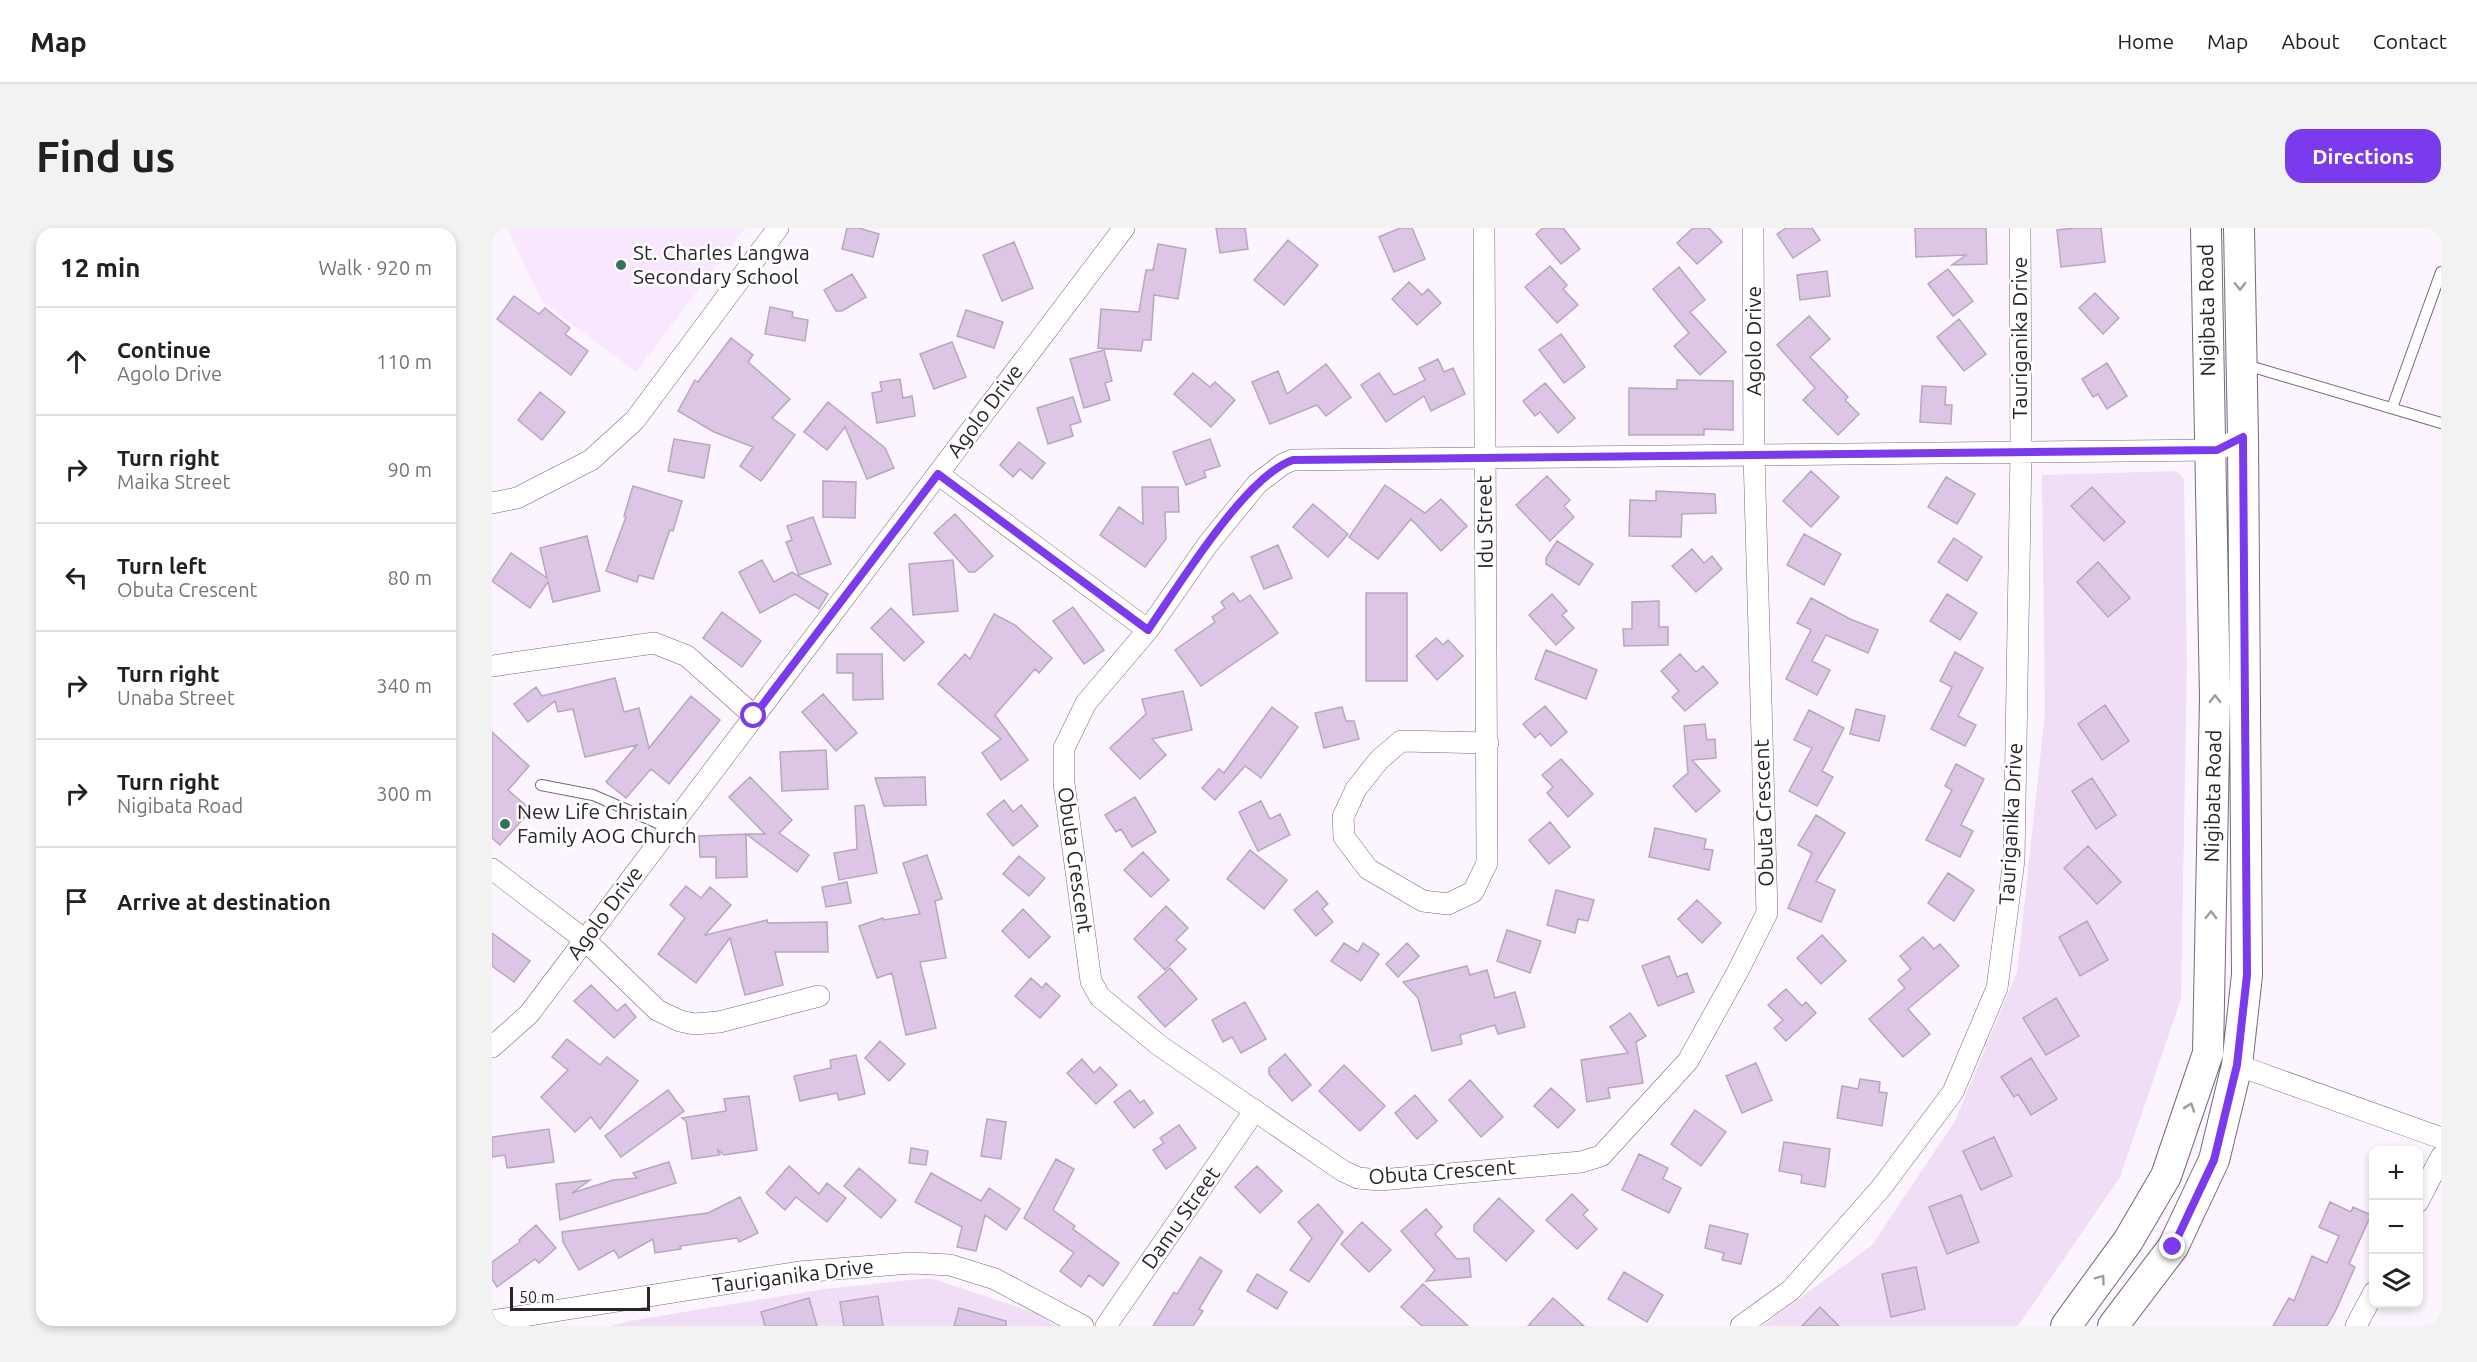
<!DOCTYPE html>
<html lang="en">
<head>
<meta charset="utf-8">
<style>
  :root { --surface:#fff; --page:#f2f2f2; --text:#202124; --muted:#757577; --line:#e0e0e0; --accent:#7c3aed }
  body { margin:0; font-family:Ubuntu,sans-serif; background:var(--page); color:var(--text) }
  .controls { position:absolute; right:18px; bottom:18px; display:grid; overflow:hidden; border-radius:12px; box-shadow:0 3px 9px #0003 }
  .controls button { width:54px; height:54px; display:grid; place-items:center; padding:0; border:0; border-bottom:2px solid var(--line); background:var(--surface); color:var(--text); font:30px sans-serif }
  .scale { position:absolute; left:18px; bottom:15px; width:140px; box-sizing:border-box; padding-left:6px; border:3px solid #2a242d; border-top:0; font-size:16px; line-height:21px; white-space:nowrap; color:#2a242d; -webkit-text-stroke:4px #fff; paint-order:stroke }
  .stop { position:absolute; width:18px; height:18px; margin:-14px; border:4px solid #7c3aed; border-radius:50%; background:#fff }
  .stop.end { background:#7c3aed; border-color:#fff; box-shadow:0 2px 6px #0008 }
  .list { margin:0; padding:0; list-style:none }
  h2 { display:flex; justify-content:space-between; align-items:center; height:78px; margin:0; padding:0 24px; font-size:26px }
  h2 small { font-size:20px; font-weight:400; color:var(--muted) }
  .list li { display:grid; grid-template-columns:39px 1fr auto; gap:18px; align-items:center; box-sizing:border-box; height:108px; padding:0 24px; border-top:2px solid var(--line) }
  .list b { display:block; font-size:22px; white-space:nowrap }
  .list p { margin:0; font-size:20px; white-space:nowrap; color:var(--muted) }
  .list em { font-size:20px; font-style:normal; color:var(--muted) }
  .icon { flex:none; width:33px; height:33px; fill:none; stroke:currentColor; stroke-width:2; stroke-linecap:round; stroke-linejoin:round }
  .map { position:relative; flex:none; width:1949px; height:1098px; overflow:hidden; border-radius:18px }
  header { display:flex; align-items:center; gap:36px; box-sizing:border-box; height:84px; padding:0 30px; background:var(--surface); border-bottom:2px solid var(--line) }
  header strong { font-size:28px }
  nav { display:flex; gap:33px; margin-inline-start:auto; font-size:21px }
  .intro { display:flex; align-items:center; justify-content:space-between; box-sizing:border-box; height:144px; padding:0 36px }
  h1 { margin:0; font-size:42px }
  .button { padding:15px 27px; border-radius:18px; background:var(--accent); color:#fff; font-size:21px; font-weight:700 }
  main { display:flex; gap:36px; padding:0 36px }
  aside { flex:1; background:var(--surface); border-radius:18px; box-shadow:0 3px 9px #0003 }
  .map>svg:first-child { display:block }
</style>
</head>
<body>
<header>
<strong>Map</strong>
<nav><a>Home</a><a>Map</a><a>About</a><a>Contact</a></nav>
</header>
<div class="intro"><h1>Find us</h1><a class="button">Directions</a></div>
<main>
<aside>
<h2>12 min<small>Walk · 920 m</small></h2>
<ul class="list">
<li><svg class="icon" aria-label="ahead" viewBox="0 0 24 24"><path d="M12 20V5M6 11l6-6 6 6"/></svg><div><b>Continue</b><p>Agolo Drive</p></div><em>110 m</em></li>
<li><svg class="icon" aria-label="right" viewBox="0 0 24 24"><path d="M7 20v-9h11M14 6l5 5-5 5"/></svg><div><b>Turn right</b><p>Maika Street</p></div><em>90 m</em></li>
<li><svg class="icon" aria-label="left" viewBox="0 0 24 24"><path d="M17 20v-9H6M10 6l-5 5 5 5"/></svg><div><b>Turn left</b><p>Obuta Crescent</p></div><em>80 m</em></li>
<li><svg class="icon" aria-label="right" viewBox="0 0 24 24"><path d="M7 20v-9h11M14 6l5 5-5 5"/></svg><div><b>Turn right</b><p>Unaba Street</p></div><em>340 m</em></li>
<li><svg class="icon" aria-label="right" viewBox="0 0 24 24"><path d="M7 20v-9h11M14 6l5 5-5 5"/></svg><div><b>Turn right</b><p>Nigibata Road</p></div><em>300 m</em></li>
<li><svg class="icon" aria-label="arrive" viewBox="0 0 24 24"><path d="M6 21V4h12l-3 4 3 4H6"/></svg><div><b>Arrive at destination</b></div></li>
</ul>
</aside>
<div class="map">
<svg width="1949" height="1098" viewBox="0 0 1949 1098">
  <rect width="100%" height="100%" fill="#fcf5ff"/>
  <path fill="#f9e7ff" d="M15,0H253L144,144L50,74Z"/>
  <path fill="#efdef6" d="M1685,243L1692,252L1695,436L1689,771L1628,949L1526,1098H1270L1380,1017L1463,893L1525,744L1553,485L1550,247Z
    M438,1050L544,1085L564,1098H119L137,1093L333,1061Z"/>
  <path fill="#ddc5e5" stroke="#b7a7bc" stroke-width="1.5" d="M355,0H367L387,6L381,29L350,21Z
    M724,0H753L756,21L728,25Z
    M908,0H920L933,31L902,44L887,9Z
    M1051,0H1071L1088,21L1069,36L1044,6Z
    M1201,0H1217L1230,14L1205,36L1185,15Z
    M1294,0H1320L1328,12L1301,30L1285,6Z
    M1423,0H1494L1495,36L1460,37L1474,27L1424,29Z
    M1583,0H1609L1613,34L1569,39L1565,2Z
    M796,12L826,37L792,77L762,52Z
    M522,14L541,60L510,73L491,27Z
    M666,16L694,21L686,71L662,67L659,112H651L649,123L606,120L609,81L647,84L654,42H661Z
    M1058,38L1075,57L1071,61L1086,77L1065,95L1033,59Z
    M1187,39L1213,72L1198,84L1234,124L1208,147L1182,118L1197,105L1161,61Z
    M1456,41L1481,73L1461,88L1436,56Z
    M1335,43L1338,68L1308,72L1305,47Z
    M360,46L374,69L350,83H344L332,62Z
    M917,54L930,67L936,61L949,75L925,97L900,71Z
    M1603,65L1627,90L1611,106L1587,80Z
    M22,68L47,86L53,80L78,100L73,106L96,123L79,147L5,91Z
    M278,79L301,84L300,89L316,92L313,113L273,106Z
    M474,82L511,94L502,120L465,108Z
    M1317,88L1338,111L1318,129L1356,169L1353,172L1367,186L1346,207L1311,172L1323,160L1285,117Z
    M1467,91L1494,126L1472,143L1445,109Z
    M1069,106L1093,139L1072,155L1047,122Z
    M239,110L261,127L256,134L298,171L280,190L303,207L269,253L248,238L261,219L222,204L186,183L203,152L206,154Z
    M460,114L474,149L442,161L428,126Z
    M612,122L620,153L613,155L618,172L592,180L578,131Z
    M946,131L952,144L961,140L973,166L939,183L932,168L894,194L869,157L887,145L902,167L933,152L927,140Z
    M1615,135L1635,168L1615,181L1606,166L1601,169L1590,151Z
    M834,136L859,169L834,188L825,177L778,196L760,154L786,143L795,166Z
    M701,145L718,159L723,154L743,172L719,199L682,166Z
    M408,151L411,170L420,168L423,188L385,195L380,165L390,163L388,154Z
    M1185,152L1241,153V202L1212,201V207H1137V160L1185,161Z
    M1053,155L1083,190L1066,205L1048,184L1043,188L1031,173Z
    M1430,158L1454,159L1453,177H1460L1459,196L1428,194Z
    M48,164L73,184L50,212L26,192Z
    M581,169L589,194L578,197L581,208L556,216L545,180Z
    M336,174L393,220L402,240L375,251L353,199L335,222L312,204Z
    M182,211L218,217L212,250L176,243Z
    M718,211L728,238L712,243L714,249L694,257L681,224Z
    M527,214L553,235L540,251L528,241L521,249L508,237Z
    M1319,243L1347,269L1319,299L1291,273Z
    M1055,248L1078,272L1072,278L1082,289L1058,313L1024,277Z
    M1454,249L1483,266L1465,296L1436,279Z
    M331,253L364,254L363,290L331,289Z
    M893,257L933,285L949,271L975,298L949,323L919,291L886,331L857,309Z
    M141,258L190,273L181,303L178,302L161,351L147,347L145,354L114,343L134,289L132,288Z
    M650,259H686L687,284H673L674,311L653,339L608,307L627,279L651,296Z
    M1600,259L1633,294L1612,313L1579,278Z
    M1164,263L1223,266L1224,285L1190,286L1189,309L1137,308L1138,272L1164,273Z
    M821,276L856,306L836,329L801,299Z
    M463,286L501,328L483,344H477L442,305Z
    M321,289L339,336L307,347L294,314L300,312L295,298Z
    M1312,306L1349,326L1332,357L1295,337Z
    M95,308L108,363L61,374L56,354L38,380L0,353L19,325L55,350L48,320Z
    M1462,310L1490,329L1475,353L1446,334Z
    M1065,313L1101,336L1087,357L1054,336V330Z
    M786,317L800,350L772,361L759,329Z
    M1200,321L1212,335L1220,328L1230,341L1204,364L1180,338Z
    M270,332L282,354L300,344L336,366L327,381L303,366L268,385L247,344Z
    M461,332L466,383L421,387L417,336Z
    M1606,334L1638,370L1616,389L1585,354Z
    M741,365L748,374L758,367L786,405L709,458L683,422L723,394L720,389L733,380L729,374Z
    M874,365H915V453H874Z
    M1060,366L1075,383L1070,387L1082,400L1064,417L1037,387Z
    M1455,366L1485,385L1468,412L1438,393Z
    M1319,370L1358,391L1386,402L1376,425L1334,407L1320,433L1338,442L1325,467L1294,451L1319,402L1305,395Z
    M1167,373V399H1176V417L1132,418L1131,401H1140V374Z
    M581,379L612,422L592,436L561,393Z
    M399,380L432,414L412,433L379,400Z
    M230,384L269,413L250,439L211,410Z
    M502,386L523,397L560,430L547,445L543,441L503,487L536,532L509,552L490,525L509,511L446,456L473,426L478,431Z
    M944,410L951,417L956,412L971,428L945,452L924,428Z
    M1054,422L1105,442L1094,471L1043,451Z
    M1463,424L1491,440L1466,488L1484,497L1473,518L1439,501L1460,459L1448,453Z
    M345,426H390L391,471L361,472V445H345Z
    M1188,426L1204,444L1211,438L1226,455L1193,483L1180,469L1187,463L1169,443Z
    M123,450L132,484L147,480L157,520L199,468L228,492L177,556L159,541L134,570L114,554L145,517L93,529L81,481L66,484L63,473L36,494L22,476L44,459L50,468Z
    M691,463L700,502L660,511L674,527L648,551L618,520L654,486L650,471Z
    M331,466L365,505L344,523L310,484Z
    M1613,477L1637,513L1610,532L1586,496Z
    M1053,478L1075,504L1059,518L1048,505L1043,510L1031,496Z
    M780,479L806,499L769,550L753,538L723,572L710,560L727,541L732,545Z
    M850,479L854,493H862L867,511L832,520L823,485Z
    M1364,481L1393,488L1387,513L1358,506Z
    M1317,482L1352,500L1330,543L1341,549L1325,578L1297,563L1320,520L1302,512Z
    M1213,496L1215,512L1223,511L1224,530L1200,532L1228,563L1204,584L1181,558L1196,545L1192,498Z
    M0,504L37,538L16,562L39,582L8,617L0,610Z
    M334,522L336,561L290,563L288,524Z
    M1069,531L1101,566L1076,589L1055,565L1061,559L1050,547Z
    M1464,536L1492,551L1469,597L1481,603L1468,629L1434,612L1460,562L1453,558Z
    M258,549L300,592L287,605L317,627L305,644L254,606H273L237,569Z
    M433,549L434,577L392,578L383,550Z
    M1600,550L1624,587L1604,601L1580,563Z
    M643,569L664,604L640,619L629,601L624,604L613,587Z
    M512,572L521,584L529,577L546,598L521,618L495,586Z
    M769,573L778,591L788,586L798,607L766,623L747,584Z
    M372,577L385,645L347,652L342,625L365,621L363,578Z
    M1324,587L1353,605L1324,653L1343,662L1329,694L1296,680L1320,625L1306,617Z
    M1058,594L1078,619L1057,636L1037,612Z
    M1163,600L1214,611L1212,621L1221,622L1217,642L1157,629Z
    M254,606L255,649L224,650V629H208L207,608Z
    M1596,618L1629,654L1605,676L1572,640Z
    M758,622L795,652L772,681L735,651Z
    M651,624L677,652L659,669L632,642Z
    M435,627L450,671L443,673L454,730L428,734L444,800L414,807L400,745L385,750L367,698L391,690L392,692L428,686L411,635Z
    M527,628L553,650L537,668L511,646Z
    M1456,645L1482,662L1462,693L1436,675Z
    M355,654L359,675L334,679L330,659Z
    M194,658L209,670L218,659L239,677L213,707L275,692L276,695L335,694L336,724H283L291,757L253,767L238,710L204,755L166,726L193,690L178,677Z
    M1064,662L1102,672L1096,693L1086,691L1083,705L1055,697Z
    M825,663L836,676L830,681L841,694L824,708L802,682Z
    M1205,672L1229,695L1210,715L1186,691Z
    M674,678L696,700L684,712L694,721L673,742L642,711Z
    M531,681L558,709L537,730L510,703Z
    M1595,693L1616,732L1588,748L1567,709Z
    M1015,702L1049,713L1038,745L1005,733Z
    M0,705L38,733L22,754L0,738Z
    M1330,707L1354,733L1329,756L1305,730Z
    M1431,709L1442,721L1448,716L1467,738L1416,781L1438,806L1411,829L1377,791L1413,760L1406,752L1419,741L1408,728Z
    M852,715L866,724L871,715L887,726L869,753L839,733Z
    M915,715L927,728L906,749L894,736Z
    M1177,728L1185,749L1195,745L1202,764L1166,778L1150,738Z
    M975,738L978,747L995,742L1003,770L1023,764L1033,799L1006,806L1003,797L968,807L970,816L940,823L926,770L911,754Z
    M678,740L705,771L673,799L646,769Z
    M539,750L550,760L554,755L568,768L548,790L523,768Z
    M99,757L125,783L133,776L144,789L122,810L82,773Z
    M1294,761L1310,778L1314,774L1324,785L1294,813L1282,800L1291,792L1276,777Z
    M1564,770L1587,808L1554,827L1531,790Z
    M753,774L774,811L749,825L740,809L731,814L720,792Z
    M1138,785L1154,808L1144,814L1151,855L1116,860L1118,870L1095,874L1089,832L1136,825L1118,799Z
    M75,811L108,837L115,829L146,853L108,901L99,889L83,904L49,869L76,842L60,829Z
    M388,813L413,836L397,853L373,830Z
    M793,826L819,857L800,873L777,846V840Z
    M364,827L373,866L347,872L345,865L308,873L302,848L339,840L338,832Z
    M1539,830L1565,871L1539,887L1526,866L1522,869L1509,849Z
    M590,831L602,845L608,839L625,857L604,876L575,845Z
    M1264,835L1280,872L1250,885L1234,848Z
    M852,837L893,878L868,903L827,863Z
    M1368,851L1388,854L1387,864L1395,865L1390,898L1345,890L1350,858L1366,861Z
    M978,852L1011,889L989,909L957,872Z
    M1059,860L1083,882L1066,900L1042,878Z
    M176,862L192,883L129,929L113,908Z
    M638,862L648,875L652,872L661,885L642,900L622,874Z
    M923,867L945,893L925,911L903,885Z
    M257,868L265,922L232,927L225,921L228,927L200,931L194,893L190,890L234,883L232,871Z
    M1203,882L1234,904L1209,938L1179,916Z
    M495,891L514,894L509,931L489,928Z
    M687,897L704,920L674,941L661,922L672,915L668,910Z
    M57,901L62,934L15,940L13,927L0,929V909Z
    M1502,909L1520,948L1489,962L1471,923Z
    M1292,914L1338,921L1333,959L1309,955L1310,947L1287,943Z
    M419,920L436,923L434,937L417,935Z
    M1147,926L1176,940L1171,951L1189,960L1177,985L1130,962Z
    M564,931L582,941L561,982L583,998L581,1001L627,1035L611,1058L597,1047L589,1059L568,1043L582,1025L532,990Z
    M177,934L184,955L68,992L64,956L98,952L80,965L121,952L145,950L141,945Z
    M297,938L327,966L335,955L354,970L335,994L304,969L293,982L274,965Z
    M765,938L790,963L768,985L743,959Z
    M367,940L404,972L389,990L352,958Z
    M439,945L489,973L497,960L528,981L514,1002L493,987L484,1023L465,1019L470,999L423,974Z
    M1080,966L1096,982L1091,987L1105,1001L1085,1021L1054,992Z
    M1469,967L1487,1014L1455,1026L1437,979Z
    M248,969L266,1005L247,1014L245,1010L188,1018L189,1021L163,1025L161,1011L127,1030L122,1022L87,1042L71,1014L70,1004L216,985Z
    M1007,970L1042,1003L1014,1033L982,1003V997Z
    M1838,974L1859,984L1861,979L1879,987L1857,1036L1863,1039L1844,1082L1835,1098H1781L1797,1070L1802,1073L1820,1028L1835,1035L1847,1008L1827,999Z
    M826,976L851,1004L817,1054L798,1042L820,1010L806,994Z
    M934,981L950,999L943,1006L965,1031L977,1030L979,1049L934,1053L943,1042L909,1003Z
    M870,994L899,1022L877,1044L849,1016Z
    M44,997L64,1020L47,1035L43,1031L5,1059L0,1051V1034L28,1014L27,1012Z
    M1218,997L1256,1006L1249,1036L1230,1032L1232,1025L1213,1020Z
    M708,1029L730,1043L707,1081L711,1083L701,1098H661L682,1064L685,1066Z
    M1424,1039L1433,1081L1399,1089L1390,1046Z
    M1132,1044L1171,1067L1155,1094L1116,1071Z
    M765,1046L795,1064L785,1081L755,1063Z
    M931,1056L976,1098H930L909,1079Z
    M386,1068L391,1098H352L348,1074Z
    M317,1070L325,1098H273L269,1084Z
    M1061,1070L1092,1098H1036Z
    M1328,1079L1347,1098H1310Z
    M467,1080L514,1093V1098H462Z"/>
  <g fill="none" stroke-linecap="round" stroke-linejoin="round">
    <defs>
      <path id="lane" d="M1751,136L1949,195
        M1900,180L1949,44
        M49,557L101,567L177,600"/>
      <path id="street" d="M992,0L995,635L981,664L956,676L931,673L876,641L852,609L851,589L864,561L887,532L909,513L996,515
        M1261,0L1262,227L1275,685L1246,743L1196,833L1109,928L1089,934L888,952L866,950L851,943L668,818L608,769L599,753L572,555V520L594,475L656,402L716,316L765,256L791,236L801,232L1725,222L1751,209
        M446,246L656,402
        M0,275L25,270L99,232L143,192L286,0
        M0,438L162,415L195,428L262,488
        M0,641L93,712L165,782L188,793L202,796L227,794L327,768
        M0,819L37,786L632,0
        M1745,837L1949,910
        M1926,974L1949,929
        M0,1093L307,1044L419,1035L458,1037L503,1051L591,1098
        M614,1098L763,882
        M1249,1098L1299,1062L1389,960L1461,864L1505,760L1522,632L1529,223L1528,0
        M1864,1098L1882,1064"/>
      <path id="secondary" d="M1574,1098L1636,1013L1674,948L1716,825L1723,470L1714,0
        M1621,1098L1681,1019L1722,932L1745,837L1755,747L1751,209L1747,0"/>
    </defs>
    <use href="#lane" stroke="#77687c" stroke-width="12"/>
    <use href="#street" stroke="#77687c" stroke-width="22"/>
    <use href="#secondary" stroke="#77687c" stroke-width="32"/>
    <use href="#lane" stroke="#fff" stroke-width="10"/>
    <use href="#street" stroke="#fff" stroke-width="21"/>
    <use href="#secondary" stroke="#fff" stroke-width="30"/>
  </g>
  <defs><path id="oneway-chevron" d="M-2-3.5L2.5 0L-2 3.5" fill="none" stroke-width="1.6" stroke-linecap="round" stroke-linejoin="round" transform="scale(1.5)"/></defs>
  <g stroke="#9f9ca0">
    <use href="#oneway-chevron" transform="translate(1748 58) rotate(89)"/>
    <use href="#oneway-chevron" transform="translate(1723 471) rotate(-90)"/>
    <use href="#oneway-chevron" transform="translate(1719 687) rotate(-89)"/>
    <use href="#oneway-chevron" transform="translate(1698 879) rotate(-71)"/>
    <use href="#oneway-chevron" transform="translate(1609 1051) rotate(-54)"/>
  </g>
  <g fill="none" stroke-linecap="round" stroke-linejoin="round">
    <path stroke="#7c3aed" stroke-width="8" d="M262,488L446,246L656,402C686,359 753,248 801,232L1725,222L1751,209L1755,747L1745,837L1722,932L1681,1019"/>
  </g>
  <g fill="#35705a" stroke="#fff" stroke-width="2">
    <circle cx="129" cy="37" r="6"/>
    <circle cx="13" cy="596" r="6"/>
  </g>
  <g text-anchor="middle" stroke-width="5" stroke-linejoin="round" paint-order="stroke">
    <g font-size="21" fill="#2a242d" stroke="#fff" text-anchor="start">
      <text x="141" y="32">St. Charles Langwa<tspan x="141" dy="24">Secondary School</tspan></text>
      <text x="25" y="591">New Life Christain<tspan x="25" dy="24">Family AOG Church</tspan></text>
    </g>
    <g font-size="21" fill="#2a242d" stroke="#fff">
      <text transform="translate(1715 82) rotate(-91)" y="7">Nigibata Road</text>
      <text transform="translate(1528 110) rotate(-90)" y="7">Tauriganika Drive</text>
      <text transform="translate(1262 113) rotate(-90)" y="7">Agolo Drive</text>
      <text transform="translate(493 183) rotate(-53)" y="7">Agolo Drive</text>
      <text transform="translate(993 294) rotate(-91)" y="7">Idu Street</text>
      <text transform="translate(1721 568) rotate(-89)" y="7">Nigibata Road</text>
      <text transform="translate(1272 585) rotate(-92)" y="7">Obuta Crescent</text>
      <text transform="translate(1519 596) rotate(-87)" y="7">Tauriganika Drive</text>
      <text transform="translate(583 632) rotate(82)" y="7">Obuta Crescent</text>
      <text transform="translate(113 685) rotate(-53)" y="7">Agolo Drive</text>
      <text transform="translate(950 944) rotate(-4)" y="7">Obuta Crescent</text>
      <text transform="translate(689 990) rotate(-55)" y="7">Damu Street</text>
      <text transform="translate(301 1048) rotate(-7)" y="7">Tauriganika Drive</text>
    </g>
  </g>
</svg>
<div class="controls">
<button>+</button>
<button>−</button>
<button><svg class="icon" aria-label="layers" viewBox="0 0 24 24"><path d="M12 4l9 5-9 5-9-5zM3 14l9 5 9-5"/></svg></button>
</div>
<div class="scale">50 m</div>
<div class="stop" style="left:262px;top:488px"></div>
<div class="stop end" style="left:1681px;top:1019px"></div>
</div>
</main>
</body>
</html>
